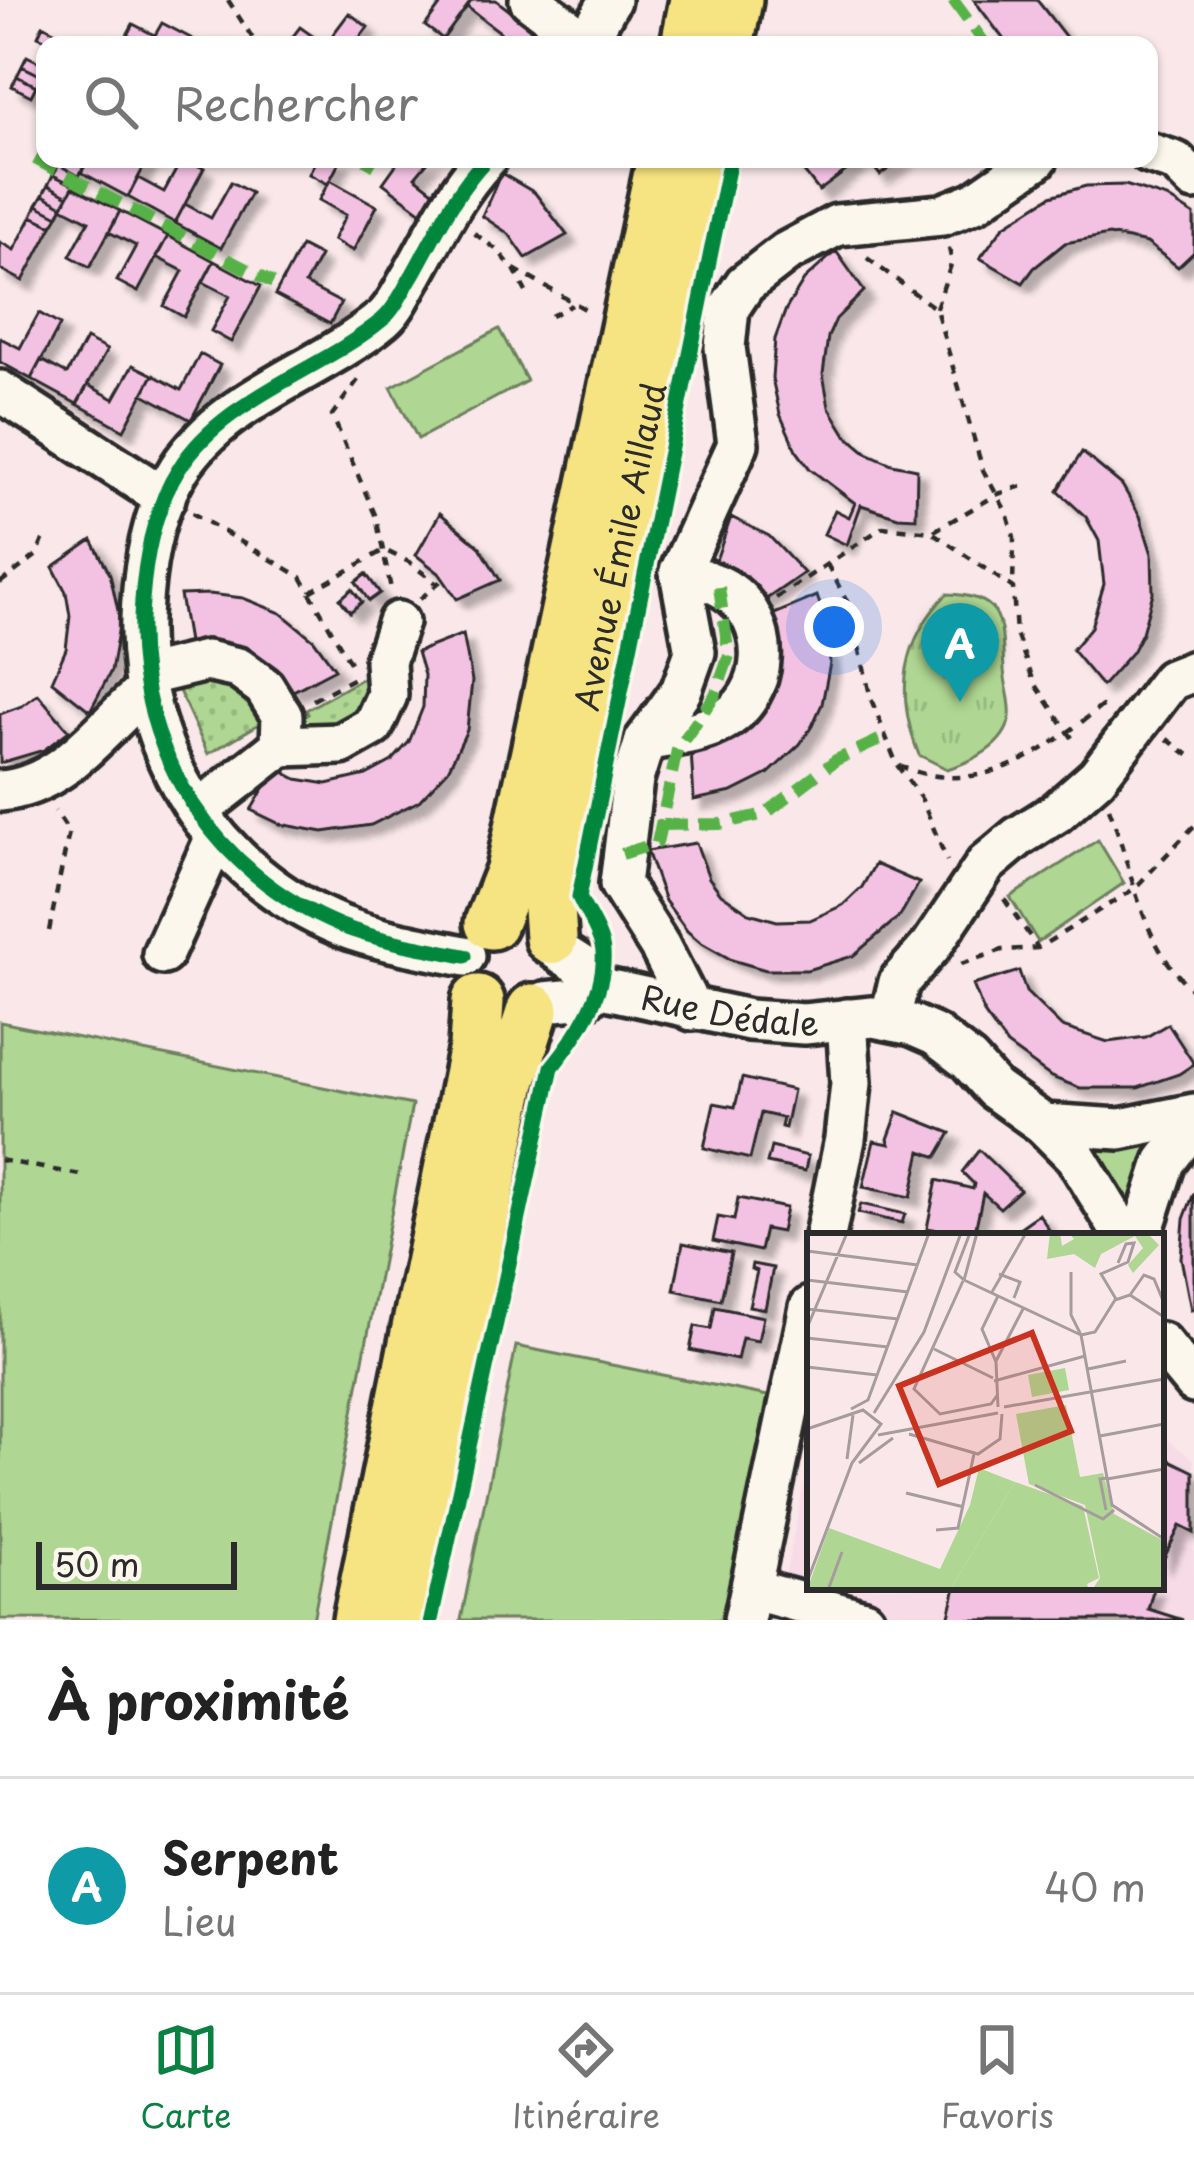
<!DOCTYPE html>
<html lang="fr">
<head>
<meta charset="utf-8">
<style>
  :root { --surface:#fff; --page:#f6f6f6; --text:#222; --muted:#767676; --line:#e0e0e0; --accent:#0b8043 }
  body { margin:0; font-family:"Playpen Sans",sans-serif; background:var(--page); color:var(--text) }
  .scale { position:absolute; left:36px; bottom:30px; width:201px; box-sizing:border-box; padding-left:12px; border:6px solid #2b2b2b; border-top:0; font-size:33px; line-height:42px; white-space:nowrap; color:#2b2b2b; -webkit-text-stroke:9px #fbf7ec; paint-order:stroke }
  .you { position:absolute; left:834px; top:627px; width:42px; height:42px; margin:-30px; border:9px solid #fff; border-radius:50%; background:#1a73e8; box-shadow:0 0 0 18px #1a73e833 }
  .badge { display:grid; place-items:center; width:78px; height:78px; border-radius:50%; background:var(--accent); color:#fff; font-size:39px; font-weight:700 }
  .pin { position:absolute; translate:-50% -99px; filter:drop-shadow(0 3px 6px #0008) }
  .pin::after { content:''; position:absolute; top:63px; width:42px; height:36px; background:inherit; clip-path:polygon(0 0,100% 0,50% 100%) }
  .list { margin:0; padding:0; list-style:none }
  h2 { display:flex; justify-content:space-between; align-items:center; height:156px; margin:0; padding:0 48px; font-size:51px }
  h2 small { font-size:39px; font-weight:400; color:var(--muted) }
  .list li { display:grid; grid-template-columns:78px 1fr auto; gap:36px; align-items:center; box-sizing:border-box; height:216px; padding:0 48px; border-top:3px solid var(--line) }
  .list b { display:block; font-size:45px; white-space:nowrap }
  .list p { margin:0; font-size:39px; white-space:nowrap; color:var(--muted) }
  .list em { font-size:39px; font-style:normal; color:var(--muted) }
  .icon { flex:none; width:66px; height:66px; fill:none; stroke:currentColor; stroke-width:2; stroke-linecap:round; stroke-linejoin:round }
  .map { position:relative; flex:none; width:1194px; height:1620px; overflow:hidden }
  .search { position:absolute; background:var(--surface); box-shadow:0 3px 9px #0004; left:36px; right:36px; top:36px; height:132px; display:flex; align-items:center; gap:30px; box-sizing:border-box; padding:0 42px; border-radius:24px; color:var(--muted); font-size:45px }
  .sheet { height:372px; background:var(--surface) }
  nav { display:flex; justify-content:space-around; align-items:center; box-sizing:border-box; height:168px; border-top:3px solid var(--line); background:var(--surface); font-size:33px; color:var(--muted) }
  nav a { display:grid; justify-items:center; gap:6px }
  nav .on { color:var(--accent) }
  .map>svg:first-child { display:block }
</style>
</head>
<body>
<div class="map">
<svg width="1194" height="1620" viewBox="0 0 1194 1620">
  <defs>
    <pattern id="grass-dots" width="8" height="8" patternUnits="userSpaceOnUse" patternTransform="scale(3)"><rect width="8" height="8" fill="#afd692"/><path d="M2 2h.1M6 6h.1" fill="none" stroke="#97b87e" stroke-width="1.8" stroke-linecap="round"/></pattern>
    <pattern id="park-tufts" width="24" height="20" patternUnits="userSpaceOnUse" patternTransform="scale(3)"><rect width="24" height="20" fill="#afd692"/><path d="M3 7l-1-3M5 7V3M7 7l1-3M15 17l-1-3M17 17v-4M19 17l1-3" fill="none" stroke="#97b87e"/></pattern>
    <filter id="shadow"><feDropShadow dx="9" dy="9" stdDeviation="3" flood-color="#0004"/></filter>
  </defs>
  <rect width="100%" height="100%" fill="#f9e7e9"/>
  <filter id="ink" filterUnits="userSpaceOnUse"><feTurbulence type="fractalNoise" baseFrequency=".00833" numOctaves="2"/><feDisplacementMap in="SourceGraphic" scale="24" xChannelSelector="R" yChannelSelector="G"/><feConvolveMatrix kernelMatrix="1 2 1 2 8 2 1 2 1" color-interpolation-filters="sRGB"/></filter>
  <g filter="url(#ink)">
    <path fill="#f7dce7" d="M1161,1435L1194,1460V1620H776L810,1456V1587H1161Z"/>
    <path fill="url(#grass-dots)" stroke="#6d805e" stroke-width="3" d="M377,670L365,723L299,729L305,725L301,718L308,714L306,710Z
      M230,675L271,717L208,754L174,680Z"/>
    <path fill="url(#park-tufts)" stroke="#6d805e" stroke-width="3" d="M947,594C1006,596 1001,622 1004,670C1005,685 1012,703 1010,717C1006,746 971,762 947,769L919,755C895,695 901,641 947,594Z"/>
    <path fill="#afd692" stroke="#6d805e" stroke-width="3" d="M499,329L527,381L418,439L391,387Z
      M1098,840L1124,883L1038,942L1010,897Z
      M0,1022L412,1105L313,1620L0,1619Z
      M1165,1130L1130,1212L1085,1136Z
      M516,1346L768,1396L723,1620H461Z"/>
    <path fill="#f3c2e2" stroke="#2b2b2b" stroke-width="3" filter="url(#shadow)" d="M444,0H472L443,39L425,26Z
      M472,0H496L532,28L519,45H490L500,32L467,7Z
      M974,0H1037L1072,45H1008Z
      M349,13L368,27L354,45L287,44L300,27L325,45Z
      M162,23L204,45H157L151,42Z
      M133,24L154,35L149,45L127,35Z
      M43,25L63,36L58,45L38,36Z
      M27,56L45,65L42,76L22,66Z
      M22,66L42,76L36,86L17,76Z
      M17,76L36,86L31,96L12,86Z
      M62,159L85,166L79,176L59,165Z
      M88,159H104L117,166L121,159H148L128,197L81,172Z
      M182,159L204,168L175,223L128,197L138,178L164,192Z
      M316,159H341L328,184L309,174Z
      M400,159H430L415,177L437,194L423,213L383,183Z
      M794,159H862L819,191Z
      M867,159H903L880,175Z
      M59,165L79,176L74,185L53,175Z
      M501,173L535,193L567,235L526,258L509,234L482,216Z
      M53,175L74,185L68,196L48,185Z
      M330,180L377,206L353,251L333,240L346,215L319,200Z
      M231,182L251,193L221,248L175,223L185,204L211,218Z
      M48,185L68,196L63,206L43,195Z
      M1125,185L1167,198L1194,215V252L1178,267L1147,243L1109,235L1065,243L1034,268L1023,283L980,258L1004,226L1051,196L1086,186Z
      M73,187L120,211L90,267L70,256L89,221L62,207Z
      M43,195L63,206L58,216L37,205Z
      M37,205L58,216L52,226L32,216Z
      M120,211L168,236L138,292L117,281L136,246L109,232Z
      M32,216L52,226L23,281L0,269V242L14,250Z
      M168,236L214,261L184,317L164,306L183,271L156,257Z
      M301,246L320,256L305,284L341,303L330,324L275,295Z
      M836,251L864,291L836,319L828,337L823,374L829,407L846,435L867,453L892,464L917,469L916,518L898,517L861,505L847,545L824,534L835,510L849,517L855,503L810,469L796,450L780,414L772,378L775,339L786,309L804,280Z
      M214,261L261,286L231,342L211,331L230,296L203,282Z
      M39,313L60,325L31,379L0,362V338L20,348Z
      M86,339L107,350L77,404L31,379L41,360L67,374Z
      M200,354L220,365L191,420L143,394L153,375L181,390Z
      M133,365L153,375L124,430L77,404L88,385L114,399Z
      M1082,452L1122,485L1140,516L1152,554L1153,593L1142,633L1132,652L1102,686L1072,650L1091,627L1104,584L1099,541L1086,517L1058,491Z
      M440,513L480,547L500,580L457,599L439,573L416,555Z
      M731,517L769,536L804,573L765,600L739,575L715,563Z
      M92,540L110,574L120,620L111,671L90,711L52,681L66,649L70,616L66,592L53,567Z
      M366,574L380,593L369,601L356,582Z
      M352,589L362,602L350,612L340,599Z
      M209,594L243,598L281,613L314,640L335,669L293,691L272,667L246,650L218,642H188L180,595Z
      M817,596L826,622L830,663L822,704L812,726L800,744L768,774L732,792L694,800L691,750L735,736L760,715L774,690L780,660L772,615Z
      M463,634L472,681L467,730L448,770L419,801L371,825L323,832L280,824L251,810L276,768L297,779L327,784L366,775L392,761L409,742L423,707L424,675L417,652Z
      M38,694L69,731L44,750L0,763V714L22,706Z
      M696,843L709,878L721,894L749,913L777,921L810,920L843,905L862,887L875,864L919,883L900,916L853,956L807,970H766L732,960L700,942L687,931L665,901L647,851Z
      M1019,971L1026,992L1062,1027L1108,1042L1146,1037L1168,1024L1194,1064L1179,1074L1138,1088H1080L1051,1077L1007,1045L985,1015L973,985Z
      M742,1078L793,1090L785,1128L781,1127L783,1118L761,1113L750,1159L704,1148L714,1103L735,1107Z
      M898,1112L951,1133L937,1157L921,1151L911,1197L863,1187L874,1141L890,1144L888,1139Z
      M771,1147L808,1156L805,1171L767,1163Z
      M979,1150L1020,1190L1000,1208L983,1193L974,1236L927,1228L937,1180L973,1189L974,1184L962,1172Z
      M1194,1193V1309L1191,1310L1181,1258L1184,1219Z
      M738,1198L786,1208L781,1232L765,1229L760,1251L713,1241L718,1217L734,1220Z
      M861,1204L905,1214L902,1223L858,1213Z
      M1039,1214L1053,1236H1018L1015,1231Z
      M683,1243L731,1253L721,1300L674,1290Z
      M752,1264L773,1268L765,1309L749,1306L757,1271L751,1269Z
      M715,1307L763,1317L758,1341L742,1338L737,1360L690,1350L695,1326L711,1329Z
      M1164,1457L1194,1472V1533L1180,1526L1161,1564V1463Z
      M956,1587H1087L1101,1593L1103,1587H1154L1148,1609L1183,1620H948Z"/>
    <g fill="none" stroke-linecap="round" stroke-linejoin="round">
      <defs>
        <g id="minor">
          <path d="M530,0L587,43"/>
          <path d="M585,45L610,0"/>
          <path d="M1149,153L1176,162L1194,180"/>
          <path d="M0,391L165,498"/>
          <path d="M144,676L206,661L238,668L264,687L282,716L281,746"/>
          <path d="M645,741C670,736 697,734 719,723C772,697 774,619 725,589C712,581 694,577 680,572"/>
          <path d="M0,791C64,786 101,728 146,690"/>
          <path d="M198,811L281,746L341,744L373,726L387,695L385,661L398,622"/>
          <path id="s1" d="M557,950L591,972L597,987L749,1020L804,1024L873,1017L912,1025L935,1035L969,1061L994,1089L1043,1124L1076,1157L1124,1236"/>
          <path d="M163,954L215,839"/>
          <path d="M465,956C425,948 380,941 341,926C215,875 137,753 141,618C143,569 152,511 179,469C224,397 320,372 383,319C396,308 404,288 413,274C436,233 454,193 486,159"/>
          <path d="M545,1002L586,998L597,987"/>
          <path d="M692,1010L660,947L620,884L633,779L645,741L681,691L695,652L680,572L738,444L725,347L729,308L745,284L785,253L837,225L942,215L975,202L1037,159"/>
          <path d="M890,1019L899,982L931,946L986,864L1018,837L1056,813L1097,777L1171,680L1194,671"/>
          <path d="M1043,1124L1120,1129L1194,1114"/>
          <path d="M825,1236L845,1139L851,1083L847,1019"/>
          <path d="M1141,1236L1165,1162L1194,1124"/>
          <path d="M1161,1343L1194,1383"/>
          <path d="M751,1589L864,1620"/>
          <path d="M744,1620L810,1307"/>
        </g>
        <g id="major">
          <path d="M687,45L696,0"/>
          <path d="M727,45L736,0"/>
          <path d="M491,923L512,870L663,159"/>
          <path id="s2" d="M551,938L548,892L702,159"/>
          <path d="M359,1620L475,1047L478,1001"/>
          <path d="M399,1620L510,1082L533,1010"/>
        </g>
      </defs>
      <use href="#minor" stroke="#2b2b2b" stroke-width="48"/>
      <use href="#major" stroke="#2b2b2b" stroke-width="60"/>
      <path stroke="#2b2b2b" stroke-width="4.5" stroke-dasharray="9 9" stroke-linecap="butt" d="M228,0L257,45
        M474,233L497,250L514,269L592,313
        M867,258L936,309L983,470L1007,513L1014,537L1013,588
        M514,269L526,292
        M936,308L952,262L948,244
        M551,316L572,305
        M358,380L332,415L376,517L391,589
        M192,513L301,577L352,666
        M934,531L998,494L1025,485
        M827,564L850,607L871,699L897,765C978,799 1039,756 1102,706L1110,709
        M0,583L37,555L45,535
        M310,592L384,550L409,562L437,584
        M776,598L883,527L932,532L1013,588L1016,634L1034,682L1077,745
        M420,599L444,578
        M313,700L356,677
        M1167,739L1194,759
        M897,765L922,800L947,861
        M1109,808C1134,872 1139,944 1194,991
        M1004,899L1038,948
        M49,931L69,832L55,811
        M961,964L1002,950L1038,948L1134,889L1194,826
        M559,1058L579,1034
        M0,1160L86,1176"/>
      <use href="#minor" stroke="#fbf7ec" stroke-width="39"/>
      <use href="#major" stroke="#f6e381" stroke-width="51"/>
      <path stroke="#56b246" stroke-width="12" stroke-dasharray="24 12" stroke-linecap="butt" d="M953,0L986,45
        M35,159L273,283
        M367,168L372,159
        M663,825L720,824L765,814L836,760L886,737
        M622,854L657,843L677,750L715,695L729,656L719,587"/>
      <defs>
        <path id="cycleway" d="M465,956C425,948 380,941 341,926C215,875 137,753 141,618C143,569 152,511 179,469C224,397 320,372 383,319C396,308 404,288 413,274C436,233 454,193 486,159
          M431,1620L552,1067C577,1036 606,994 603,952C602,935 586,913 579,897L730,159"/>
      </defs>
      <use href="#cycleway" stroke="#fbf7ec" stroke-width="22"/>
      <use href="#cycleway" stroke="#00873e" stroke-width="15"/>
    </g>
  </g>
  <g text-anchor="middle" stroke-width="10" stroke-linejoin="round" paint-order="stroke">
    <g font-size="33" fill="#2b2b2b" stroke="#fbf7ec">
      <text dy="12" stroke="none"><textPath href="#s2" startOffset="399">Avenue Émile Aillaud</textPath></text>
      <text dy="12" stroke="none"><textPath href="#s1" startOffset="192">Rue Dédale</textPath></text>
    </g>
  </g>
  <g transform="translate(807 1233)">
    <rect width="357" height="357" fill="#f9e7e9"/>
    <path d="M243,0H253L255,13L267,6L262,0H340L352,12L326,40L321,32L336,15L328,3L294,21L288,35L267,21L240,26ZM195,244L208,249L143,357H0L22,295L133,336L163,272L178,275Z" fill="#afd692"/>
    <path d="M172,235L195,244L176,282L163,272ZM208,249L276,273L292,345L280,351L282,357H143Z" fill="#afd692"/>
    <path d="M258,135L262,157L225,164L221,142ZM259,172L273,244L296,240L307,281L357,308V357H285L293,345L278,272L222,251L209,181Z" fill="#afd692"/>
    <path fill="none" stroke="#a79c9d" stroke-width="3" d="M0,18L111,32M264,39V82L274,102L305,272L357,306M192,41L213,49L207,65M0,47L101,59M157,47L274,102M157,47L148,39L163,0M157,47L170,0M156,48L107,156L133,181L184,171L191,161M185,59L219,0M323,62L357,84M191,63L175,96L189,129L191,174M309,66L294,41L321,29L327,10L319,11L311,30M0,76L91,86M0,95L40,0M274,102L288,99L308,67L323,62L337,42L347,46L357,70M0,105L81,114M127,116L186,145M189,128L216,76M0,134L70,142M281,136L319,128M187,148L278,123M197,174L357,146M44,176L61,167L122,0M67,180L117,99L154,0M0,196L56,177L74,191L45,230L0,349M102,201L171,221L193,206L195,181M71,202L191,180M293,203L357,191M40,226L46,182M52,230L86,205M300,246L357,236M228,252L296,286L307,277M99,260L157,274M299,277L293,246L300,245M129,297L151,295L167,221M21,357L35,319"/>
    <path fill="#c8321e" fill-opacity="0.15" stroke="#c8321e" stroke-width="6" d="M225,100L264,198L132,251L92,153Z"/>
    <rect width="357" height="357" fill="none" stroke="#2b2b2b" stroke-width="6"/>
  </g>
</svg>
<div class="scale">50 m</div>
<div class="you"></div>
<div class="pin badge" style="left:960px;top:702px;background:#0f9aa8">A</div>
<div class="search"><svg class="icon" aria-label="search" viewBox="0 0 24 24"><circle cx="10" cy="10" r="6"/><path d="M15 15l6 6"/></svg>Rechercher</div>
</div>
<section class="sheet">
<h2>À proximité<small></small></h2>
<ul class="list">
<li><span class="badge" style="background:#0f9aa8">A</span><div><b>Serpent</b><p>Lieu</p></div><em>40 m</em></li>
</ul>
</section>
<nav>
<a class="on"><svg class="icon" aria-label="map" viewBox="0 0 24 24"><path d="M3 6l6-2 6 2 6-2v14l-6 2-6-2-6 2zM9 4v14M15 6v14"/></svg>Carte</a>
<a><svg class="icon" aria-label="directions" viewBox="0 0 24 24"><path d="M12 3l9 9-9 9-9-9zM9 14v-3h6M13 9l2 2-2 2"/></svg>Itinéraire</a>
<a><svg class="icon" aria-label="saved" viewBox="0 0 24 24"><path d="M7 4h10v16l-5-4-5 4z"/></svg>Favoris</a>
</nav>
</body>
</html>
